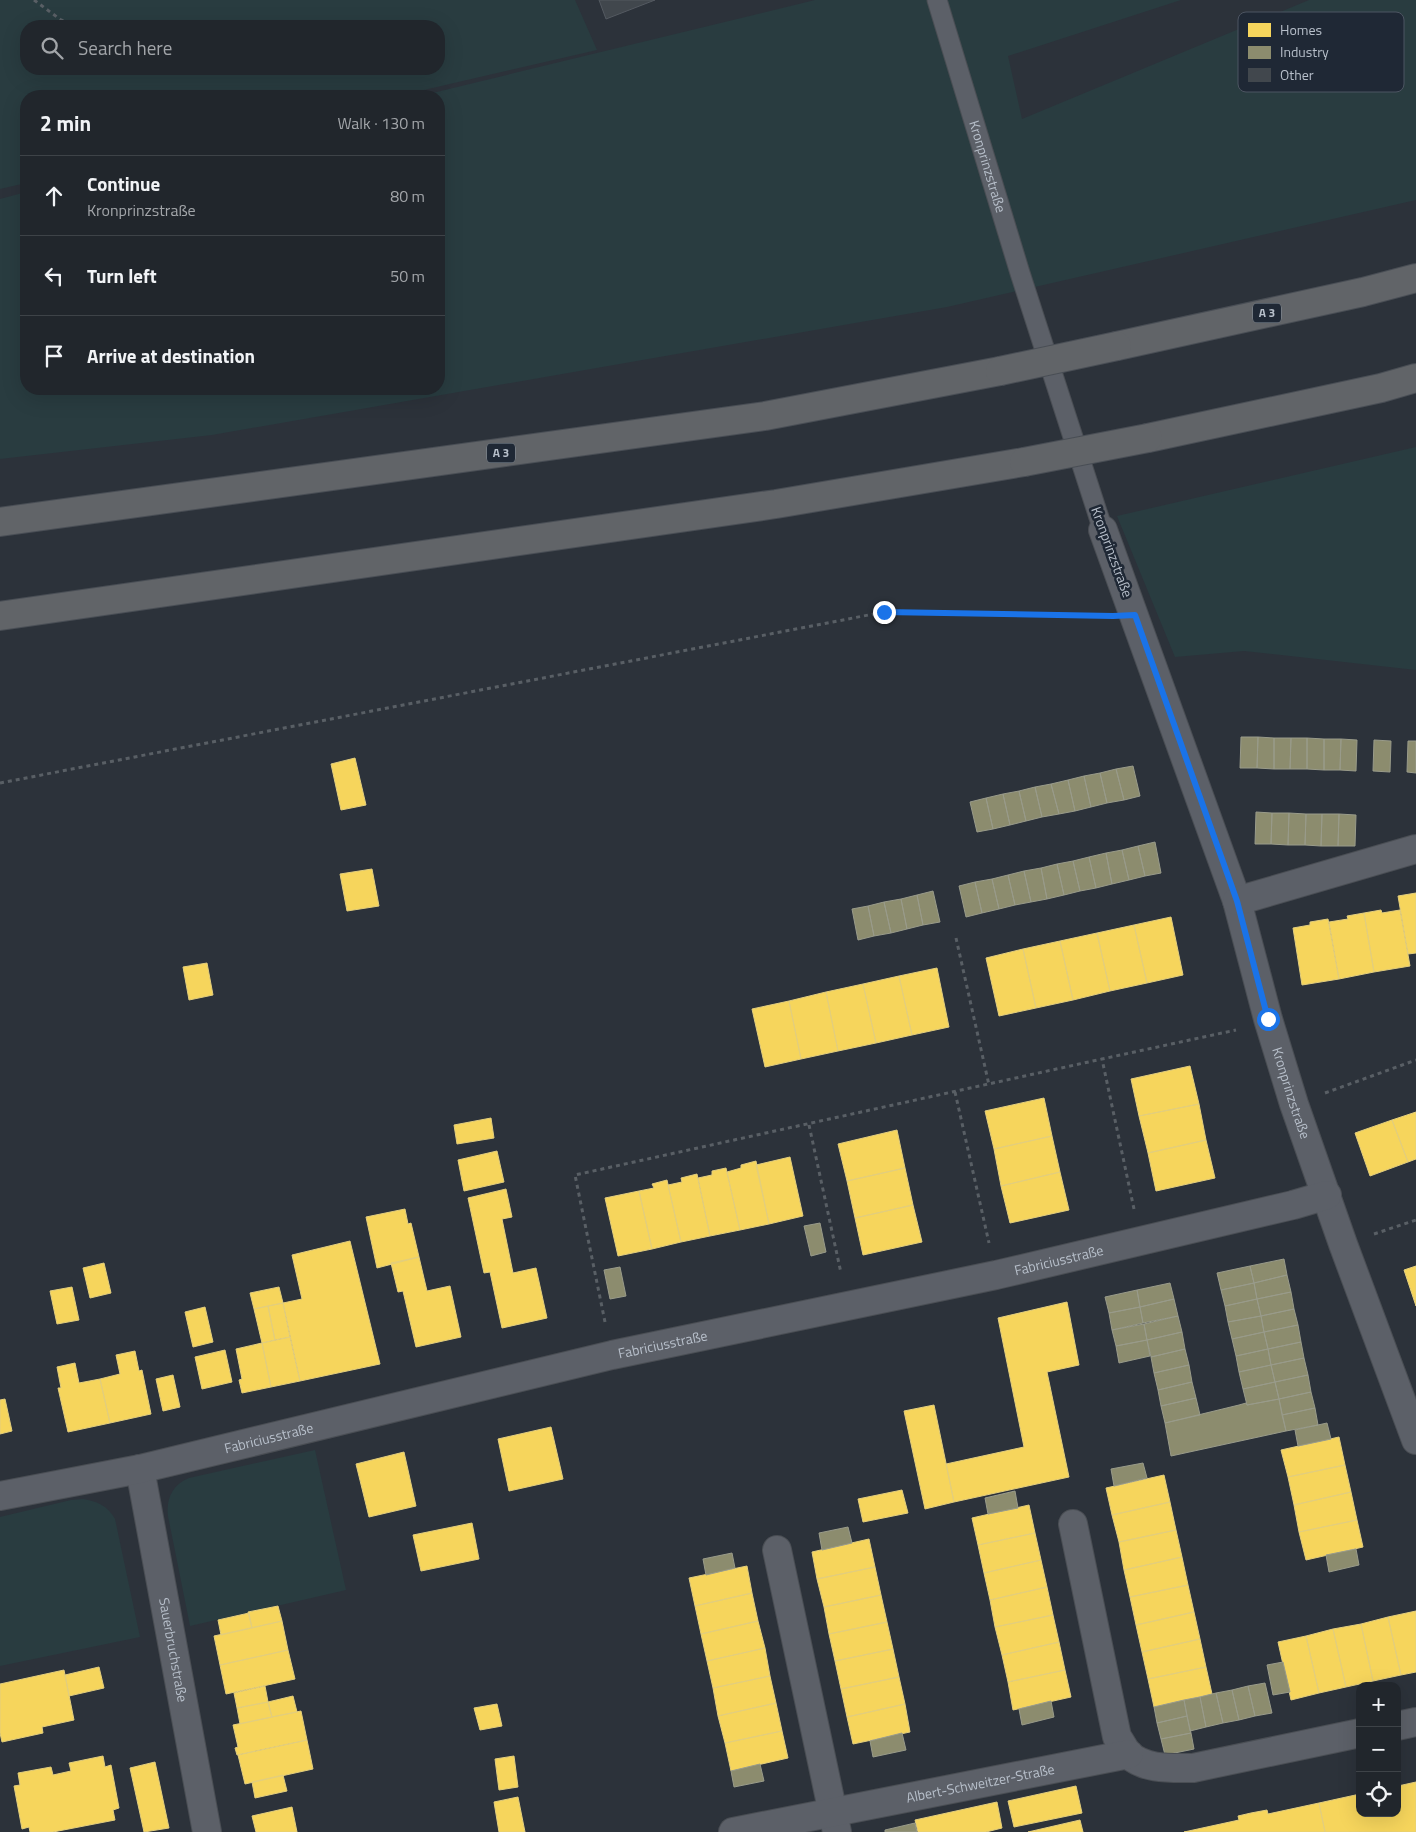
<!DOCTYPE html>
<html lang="en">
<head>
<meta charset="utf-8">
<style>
  :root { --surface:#21262c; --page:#2d3238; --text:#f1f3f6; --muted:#a2a5a9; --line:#3e4348 }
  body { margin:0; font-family:"Titillium Web",sans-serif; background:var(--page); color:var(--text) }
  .controls { position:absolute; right:15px; bottom:15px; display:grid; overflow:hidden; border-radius:10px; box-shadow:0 5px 20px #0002 }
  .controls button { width:45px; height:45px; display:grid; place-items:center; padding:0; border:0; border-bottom:1px solid var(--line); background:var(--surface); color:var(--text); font:25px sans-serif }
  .stop { position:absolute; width:15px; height:15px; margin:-11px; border:4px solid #1a73e8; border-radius:50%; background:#fff }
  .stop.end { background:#1a73e8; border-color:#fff; box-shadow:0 1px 5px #0008 }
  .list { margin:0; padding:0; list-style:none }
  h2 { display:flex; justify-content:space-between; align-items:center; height:65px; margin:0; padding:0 20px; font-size:21px }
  h2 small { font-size:16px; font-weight:400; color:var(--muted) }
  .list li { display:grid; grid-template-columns:32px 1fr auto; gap:15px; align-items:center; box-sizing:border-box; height:80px; padding:0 20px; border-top:1px solid var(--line) }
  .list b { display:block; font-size:19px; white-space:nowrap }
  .list p { margin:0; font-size:16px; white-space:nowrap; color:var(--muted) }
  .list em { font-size:16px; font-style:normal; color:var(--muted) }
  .icon { flex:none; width:28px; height:28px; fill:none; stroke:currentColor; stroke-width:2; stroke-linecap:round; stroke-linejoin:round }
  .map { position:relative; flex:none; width:1416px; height:1832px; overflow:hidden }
  .search { position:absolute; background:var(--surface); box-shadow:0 5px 20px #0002; left:20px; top:20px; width:425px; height:55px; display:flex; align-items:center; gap:12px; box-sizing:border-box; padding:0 18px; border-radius:20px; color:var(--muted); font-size:19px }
  .panel { position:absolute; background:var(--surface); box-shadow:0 5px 20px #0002; left:20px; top:90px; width:425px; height:305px; border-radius:20px }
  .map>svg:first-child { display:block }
</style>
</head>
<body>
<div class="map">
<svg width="1416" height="1832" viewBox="0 0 1416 1832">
  <rect width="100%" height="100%" fill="#2c323a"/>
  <path fill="#293c40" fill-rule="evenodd" d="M0,0H575L597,50L398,96H26V183L0,189ZM439,26V69H26V26Z
    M815,0H1181L1008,56L1022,119L1309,0H1416V200L947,307L212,435L0,459V199L26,192V389H439V96H420Z
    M1416,447V670L1244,651L1175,657L1117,516Z
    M315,1450L346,1590L190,1626L168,1516C166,1499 172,1485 189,1478Z
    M83,1499C97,1501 108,1506 115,1519L140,1637L0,1666V1517L71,1500Z"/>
  <path fill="#f6d55c" stroke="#e3ce7d" d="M355,758L366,805L341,810L331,764Z
    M372,869L379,906L347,911L340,874Z
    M1416,893V953L1408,954L1398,896Z
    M1381,910L1382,913L1400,910L1410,966L1374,972L1364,913Z
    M1364,913L1374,972L1339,979L1329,922L1348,919L1347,916Z
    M1171,917L1183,975L1147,983L1134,925Z
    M1328,919L1339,979L1302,985L1293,928L1310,925V922Z
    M1134,925L1147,983L1110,991L1097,933Z
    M1097,933L1110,991L1073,1000L1060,941Z
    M1060,941L1073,1000L1036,1008L1023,949Z
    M1023,949L1036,1008L999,1016L986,958Z
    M207,963L213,995L189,1000L183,967Z
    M937,968L949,1027L912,1035L899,976Z
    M899,976L912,1035L876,1043L863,984Z
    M863,984L876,1043L838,1051L826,992Z
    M826,992L838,1051L801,1059L789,1001Z
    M789,1001L801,1059L765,1067L752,1009Z
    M1190,1066L1199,1104L1139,1116L1131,1079Z
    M1044,1098L1052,1136L994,1149L985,1111Z
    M1199,1104L1206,1140L1148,1153L1139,1116Z
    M1416,1112V1159L1408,1162L1392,1120Z
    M491,1118L494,1138L457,1144L454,1125Z
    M1392,1120L1408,1162L1370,1176L1355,1133Z
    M897,1130L905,1168L847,1181L838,1144Z
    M1052,1136L1060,1172L1001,1186L994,1149Z
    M1206,1140L1215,1178L1156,1191L1148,1153Z
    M497,1151L504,1182L464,1191L458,1160Z
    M790,1157L803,1216L769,1224L756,1165Z
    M756,1161L769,1224L740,1230L727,1172L741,1168V1165Z
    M726,1168L740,1230L710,1236L698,1178L712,1175V1171Z
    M905,1168L913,1205L855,1218L847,1181Z
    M1060,1172L1069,1210L1010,1223L1001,1186Z
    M697,1174L710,1236L681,1242L668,1185L682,1182L681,1178Z
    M667,1180L681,1242L652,1249L639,1191L654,1188L652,1184Z
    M506,1189L512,1217L502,1219L513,1273L536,1268L547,1318L502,1328L490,1272L484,1273L468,1198Z
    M639,1191L652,1249L618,1256L605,1198Z
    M913,1205L922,1242L863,1255L855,1218Z
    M405,1209L408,1224L411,1223L419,1257L377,1268L366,1217Z
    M350,1241L380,1364L300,1381L283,1303L302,1299L292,1255Z
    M419,1257L427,1291L450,1286L461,1337L416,1347L403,1291L398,1292L391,1263Z
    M104,1263L111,1293L90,1298L83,1268Z
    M1416,1266V1306L1404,1270Z
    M72,1287L79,1320L57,1324L50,1291Z
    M279,1287L283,1303L254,1309L250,1293Z
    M1067,1302L1079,1365L1047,1372L1069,1477L954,1502L946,1464L1024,1447L998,1318Z
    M283,1303L290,1337L275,1340L268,1306Z
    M268,1306L275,1340L262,1343L254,1309Z
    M205,1307L213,1342L193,1347L185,1312Z
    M290,1337L300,1381L271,1387L262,1343Z
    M262,1343L271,1387L242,1393L239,1380L242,1379L236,1349Z
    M225,1350L232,1382L202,1389L195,1357Z
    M135,1351L139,1371L142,1370L151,1414L110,1423L100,1379L120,1374L116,1355Z
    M75,1363L79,1383L100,1379L110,1423L68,1432L58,1388H61L57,1367Z
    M173,1375L180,1407L163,1411L156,1379Z
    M5,1399L12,1431L0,1434V1400Z
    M934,1405L954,1502L925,1509L904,1411Z
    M551,1427L563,1479L509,1491L498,1439Z
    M1339,1437L1345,1465L1288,1477L1281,1450Z
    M404,1452L416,1506L369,1517L356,1464Z
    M1345,1465L1351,1492L1294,1505L1288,1477Z
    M1164,1475L1170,1502L1112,1515L1106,1488Z
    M902,1490L908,1513L863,1522L858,1499Z
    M1351,1492L1357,1520L1299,1532L1294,1505Z
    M1170,1502L1176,1530L1119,1542L1112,1515Z
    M1029,1505L1035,1533L978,1545L972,1518Z
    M1357,1520L1363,1547L1306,1560L1299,1532Z
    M472,1523L479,1559L421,1571L413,1535Z
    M1176,1530L1182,1557L1124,1570L1119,1542Z
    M1035,1533L1041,1560L984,1573L978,1545Z
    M869,1539L875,1567L817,1579L812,1552Z
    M1182,1557L1188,1585L1130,1597L1124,1570Z
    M1041,1560L1047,1587L990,1600L984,1573Z
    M747,1566L752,1593L695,1606L689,1578Z
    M875,1567L881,1595L824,1607L817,1579Z
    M1188,1585L1194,1612L1136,1625L1130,1597Z
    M1047,1587L1053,1615L995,1627L990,1600Z
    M752,1593L758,1621L701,1634L695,1606Z
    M881,1595L887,1622L829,1634L824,1607Z
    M278,1606L282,1621L252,1628L248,1612Z
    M1416,1611V1672L1401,1675L1388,1617Z
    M1194,1612L1200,1639L1142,1652L1136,1625Z
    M249,1613L252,1628L221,1635L218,1620Z
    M1053,1615L1059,1642L1002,1655L995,1627Z
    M1388,1617L1401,1675L1373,1681L1361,1624Z
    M282,1621L288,1650L220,1665L214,1636Z
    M758,1621L765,1648L707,1661L701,1634Z
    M887,1622L893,1649L835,1661L829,1634Z
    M1361,1624L1373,1681L1346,1687L1333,1629Z
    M1333,1629L1346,1687L1319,1693L1306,1636Z
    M1306,1636L1319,1693L1291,1700L1278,1642Z
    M1200,1639L1206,1667L1148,1679L1142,1652Z
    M1059,1642L1065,1670L1008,1682L1002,1655Z
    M765,1648L770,1676L713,1688L707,1661Z
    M893,1649L899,1677L841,1689L835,1661Z
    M288,1650L295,1679L226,1694L220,1665Z
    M99,1667L104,1688L69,1696L65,1675Z
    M1206,1667L1212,1694L1154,1707L1148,1679Z
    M64,1670L74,1720L42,1727L43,1733L2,1742L0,1733V1684Z
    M1065,1670L1071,1697L1013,1710L1008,1682Z
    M770,1676L776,1703L718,1716L713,1688Z
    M899,1677L905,1704L847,1717L841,1689Z
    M265,1686L268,1702L237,1708L234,1693Z
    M293,1696L297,1712L272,1717L268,1702Z
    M268,1702L272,1717L240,1724L237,1708Z
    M776,1703L782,1731L725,1743L718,1716Z
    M497,1704L502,1726L480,1730L474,1708Z
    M905,1704L910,1732L853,1744L847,1717Z
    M301,1711L307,1740L237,1755L235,1748L238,1747L233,1725Z
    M782,1731L788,1758L731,1771L725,1743Z
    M307,1740L313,1769L245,1784L238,1755Z
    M103,1756L105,1767L111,1765L119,1808L113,1810L115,1820L53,1832H30L29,1827L22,1829L14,1786L20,1785L18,1773L51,1767L53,1775L71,1771L69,1763Z
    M514,1756L518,1787L499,1790L495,1759Z
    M155,1762L169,1828L144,1832L130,1768Z
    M283,1775L287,1791L255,1798L252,1782Z
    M1397,1782L1398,1786L1416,1782V1832H1325L1319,1803L1360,1794V1813H1397Z
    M1076,1786L1082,1813L1014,1827L1008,1801Z
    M518,1797L525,1832H499L494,1802Z
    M997,1802L1002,1828L986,1832H918L915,1820Z
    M1319,1803L1325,1832H1184L1239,1820L1238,1816L1251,1813L1267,1810L1268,1814Z
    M292,1807L297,1832H256L252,1816Z
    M1080,1820L1083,1832H1028Z"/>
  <path fill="#8c8c6e" stroke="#999b8a" d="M1241,737H1258L1257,768H1240Z
    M1258,737L1274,738V769L1257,768Z
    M1274,738H1291L1290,769H1274Z
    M1291,738H1307V769H1290Z
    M1307,738L1324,739V770L1307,769Z
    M1324,739H1341L1340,770H1324Z
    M1341,739L1357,740L1356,771L1340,770Z
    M1374,740L1391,741L1390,772L1373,771Z
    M1408,741H1416V773L1407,772Z
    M1133,766L1140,796L1124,800L1116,769Z
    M1116,769L1124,800L1107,803L1100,773Z
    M1100,773L1107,803L1091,807L1084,776Z
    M1084,776L1091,807L1075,811L1068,780Z
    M1068,780L1075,811L1059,814L1051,784Z
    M1051,784L1059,814L1042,817L1035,787Z
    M1035,787L1042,817L1026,821L1019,791Z
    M1019,791L1026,821L1010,825L1003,794Z
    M1003,794L1010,825L993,829L986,798Z
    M986,798L993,829L977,832L970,802Z
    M1256,812L1272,813L1271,844H1255Z
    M1272,813H1289L1288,845L1271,844Z
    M1289,813L1306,814L1305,845H1288Z
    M1306,814H1322L1321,846L1305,845Z
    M1322,814H1339L1338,846H1321Z
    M1339,814L1356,815L1355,846H1338Z
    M1155,842L1161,873L1145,876L1138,846Z
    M1138,846L1145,876L1129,880L1122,850Z
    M1122,850L1129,880L1112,884L1106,853Z
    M1106,853L1112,884L1096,888L1089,857Z
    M1089,857L1096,888L1080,891L1073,861Z
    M1073,861L1080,891L1064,895L1057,864Z
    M1057,864L1064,895L1047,899L1041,868Z
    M1041,868L1047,899L1031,902L1024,871Z
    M1024,871L1031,902L1015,905L1008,875Z
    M1008,875L1015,905L999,909L992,879Z
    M992,879L999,909L982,913L975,882Z
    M975,882L982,913L966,917L959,886Z
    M933,891L940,922L923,925L917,895Z
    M917,895L923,925L907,929L901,899Z
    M901,899L907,929L891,933L884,902Z
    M884,902L891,933L874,936L868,906Z
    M868,906L874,936L858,940L852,909Z
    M820,1223L826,1252L811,1256L804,1226Z
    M1284,1259L1287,1275L1254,1283L1250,1266Z
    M1250,1266L1254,1283L1221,1290L1217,1273Z
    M620,1267L626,1296L610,1299L604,1270Z
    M1287,1275L1291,1292L1257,1299L1254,1283Z
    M1170,1283L1174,1299L1140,1307L1137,1290Z
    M1254,1283L1257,1299L1225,1306L1221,1290Z
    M1137,1290L1140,1307L1109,1313L1105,1297Z
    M1291,1292L1294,1309L1261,1316L1257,1299Z
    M1174,1299L1178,1316L1143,1323L1140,1307Z
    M1257,1299L1261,1316L1228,1322L1225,1306Z
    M1140,1307L1143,1323L1112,1330L1109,1313Z
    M1294,1309L1298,1325L1264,1332L1261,1316Z
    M1178,1316L1182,1332L1147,1340L1144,1324Z
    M1261,1316L1264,1332L1232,1339L1228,1322Z
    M1144,1324L1147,1340L1116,1346L1112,1330Z
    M1298,1325L1301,1342L1268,1349L1264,1332Z
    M1182,1332L1185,1349L1151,1357L1147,1340Z
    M1264,1332L1268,1349L1236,1356L1232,1339Z
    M1147,1340L1150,1356L1119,1363L1116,1346Z
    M1301,1342L1304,1358L1271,1365L1268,1349Z
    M1185,1349L1189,1365L1154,1373L1151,1357Z
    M1268,1349L1271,1365L1239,1372L1236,1356Z
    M1304,1358L1308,1375L1275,1382L1271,1365Z
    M1189,1365L1192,1382L1158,1390L1154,1373Z
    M1271,1365L1275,1382L1243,1389L1239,1372Z
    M1308,1375L1311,1392L1279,1399L1275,1382Z
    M1192,1382L1196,1398L1161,1406L1158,1390Z
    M1275,1382L1279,1399L1247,1405L1243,1389Z
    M1311,1392L1315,1408L1282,1415L1279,1399Z
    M1196,1398L1200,1415L1165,1423L1161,1406Z
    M1279,1399L1286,1431L1171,1456L1165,1423L1239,1405L1246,1403L1247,1405Z
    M1315,1408L1318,1425L1286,1431L1282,1415Z
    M1327,1423L1331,1439L1298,1446L1295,1430Z
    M1143,1463L1147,1478L1114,1486L1111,1469Z
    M1015,1491L1018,1508L988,1514L985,1498Z
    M848,1527L852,1543L822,1550L819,1533Z
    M1356,1549L1359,1565L1329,1572L1326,1555Z
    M732,1553L735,1568L706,1575L703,1559Z
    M1283,1662L1290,1692L1273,1695L1267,1665Z
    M1265,1683L1272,1713L1255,1716L1248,1686Z
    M1248,1686L1255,1716L1239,1720L1232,1690Z
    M1232,1690L1239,1720L1223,1723L1216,1693Z
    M1216,1693L1223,1723L1206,1727L1200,1697Z
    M1200,1697L1206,1727L1190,1731L1184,1700Z
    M1184,1700L1187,1716L1157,1723L1154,1707Z
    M1051,1701L1054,1717L1022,1725L1019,1709Z
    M1187,1716L1191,1733L1161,1739L1157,1723Z
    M902,1733L906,1750L873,1757L870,1741Z
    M1191,1733L1194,1749L1165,1755L1161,1739Z
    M760,1764L764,1781L734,1787L731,1771Z
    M915,1823L917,1832H885V1830Z"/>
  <path fill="#41474d" stroke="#545a61" d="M599,0H655L606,19Z"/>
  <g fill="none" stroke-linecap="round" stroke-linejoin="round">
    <defs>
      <g id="service">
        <path id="s1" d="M937,0L1020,273L1103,530"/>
      </g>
      <g id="minor">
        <path id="s2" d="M1103,530L1237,901L1268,1019L1294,1104L1343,1244L1416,1440"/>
        <path d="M1237,901L1416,849"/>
        <path id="s3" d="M140,1469L207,1832"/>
        <path id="s4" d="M0,1496L140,1469L612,1355L996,1275L1293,1205L1327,1195"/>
        <path d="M1073,1524L1117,1737C1121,1742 1124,1749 1128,1754C1145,1770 1171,1768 1193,1768L1360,1733"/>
        <path d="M777,1550L837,1832"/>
        <path d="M1397,1726L1416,1722"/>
        <path id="s5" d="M733,1832L1129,1754"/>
      </g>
      <path id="motorway" d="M1117,346L1363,292L1416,278
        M1148,438L1381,388L1416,378
        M0,522L765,416L1000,371
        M0,616L776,504L1024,462"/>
    </defs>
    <use href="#service" stroke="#4a4e54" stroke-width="21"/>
    <use href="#minor" stroke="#4a4e54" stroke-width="30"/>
    <use href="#motorway" stroke="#494e55" stroke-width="30"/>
    <path stroke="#595f65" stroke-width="3" stroke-dasharray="4 4" stroke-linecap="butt" d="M34,0L61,20L82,26
      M0,783L884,612L1100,616
      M956,938L989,1085
      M955,1092L989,1243
      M1325,1093L1416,1060
      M809,1125L841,1273
      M1134,1209L1102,1059L1236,1030
      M1374,1234L1416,1220
      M605,1322L575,1175L1102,1059"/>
    <use href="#service" stroke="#5c6068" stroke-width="19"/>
    <use href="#minor" stroke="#5c6068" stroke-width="28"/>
    <use href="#motorway" stroke="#616468" stroke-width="28"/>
    <defs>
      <path id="motorway-bridge" d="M1000,371L1117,346
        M1024,462L1148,438"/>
    </defs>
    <use href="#motorway-bridge" stroke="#494e55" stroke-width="30" stroke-linecap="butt"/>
    <use href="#motorway-bridge" stroke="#616468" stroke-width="28"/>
  </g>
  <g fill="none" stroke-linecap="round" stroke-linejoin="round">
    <path stroke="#1a73e8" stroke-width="6" d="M884,612L1113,616L1135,615L1237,901L1268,1019"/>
  </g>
  <g text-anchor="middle" stroke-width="5" stroke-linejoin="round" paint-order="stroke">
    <g fill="#1f2835" stroke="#89929d" stroke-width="1">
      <rect x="1253" y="303.5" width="28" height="19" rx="4"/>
      <rect x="487" y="443.5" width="28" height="19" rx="4"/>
    </g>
    <g font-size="12" font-weight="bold" fill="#b7bfca">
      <text x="1267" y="317">A 3</text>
      <text x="501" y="457">A 3</text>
    </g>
    <g font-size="14" fill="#b7bfca" stroke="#1f2835">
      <text dy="5" stroke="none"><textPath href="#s1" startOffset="174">Kronprinzstraße</textPath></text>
      <text transform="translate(1112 552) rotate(70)" y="5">Kronprinzstraße</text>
      <text dy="5" stroke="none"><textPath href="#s2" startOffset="594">Kronprinzstraße</textPath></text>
      <text dy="5" stroke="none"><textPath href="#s4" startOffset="1085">Fabriciusstraße</textPath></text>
      <text dy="5" stroke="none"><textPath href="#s4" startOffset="680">Fabriciusstraße</textPath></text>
      <text dy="5" stroke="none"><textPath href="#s4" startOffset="275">Fabriciusstraße</textPath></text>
      <text dy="5" stroke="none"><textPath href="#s3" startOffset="184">Sauerbruchstraße</textPath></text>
      <text dy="5" stroke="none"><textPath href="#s5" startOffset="252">Albert-Schweitzer-Straße</textPath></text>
    </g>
  </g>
  <rect x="1238" y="12" width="166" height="80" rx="8" fill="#1f2835" stroke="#4d5562" stroke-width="1"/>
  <rect x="1248" y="23" width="23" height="14" fill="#f6d55c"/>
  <rect x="1248" y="46" width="23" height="13" fill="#8c8c6e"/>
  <rect x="1248" y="68" width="23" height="14" fill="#41474d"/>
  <g font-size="14" fill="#b7bfca">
    <text x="1280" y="35">Homes</text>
    <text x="1280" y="57">Industry</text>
    <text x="1280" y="80">Other</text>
  </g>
</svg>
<div class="controls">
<button>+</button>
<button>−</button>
<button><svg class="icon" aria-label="locate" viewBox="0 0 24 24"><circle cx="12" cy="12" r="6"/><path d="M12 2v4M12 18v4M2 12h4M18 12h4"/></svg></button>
</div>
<div class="stop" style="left:1268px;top:1019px"></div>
<div class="stop end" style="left:884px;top:612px"></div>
<div class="search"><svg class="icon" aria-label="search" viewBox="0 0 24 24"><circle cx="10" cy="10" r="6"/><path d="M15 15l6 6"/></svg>Search here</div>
<section class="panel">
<h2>2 min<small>Walk · 130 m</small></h2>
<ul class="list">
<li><svg class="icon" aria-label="ahead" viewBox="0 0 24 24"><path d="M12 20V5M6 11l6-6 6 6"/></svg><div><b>Continue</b><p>Kronprinzstraße</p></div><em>80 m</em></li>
<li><svg class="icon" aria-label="left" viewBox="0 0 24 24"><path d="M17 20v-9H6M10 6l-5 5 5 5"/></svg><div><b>Turn left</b></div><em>50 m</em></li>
<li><svg class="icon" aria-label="arrive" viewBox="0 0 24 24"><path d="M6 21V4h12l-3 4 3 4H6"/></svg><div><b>Arrive at destination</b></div></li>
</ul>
</section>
</div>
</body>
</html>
